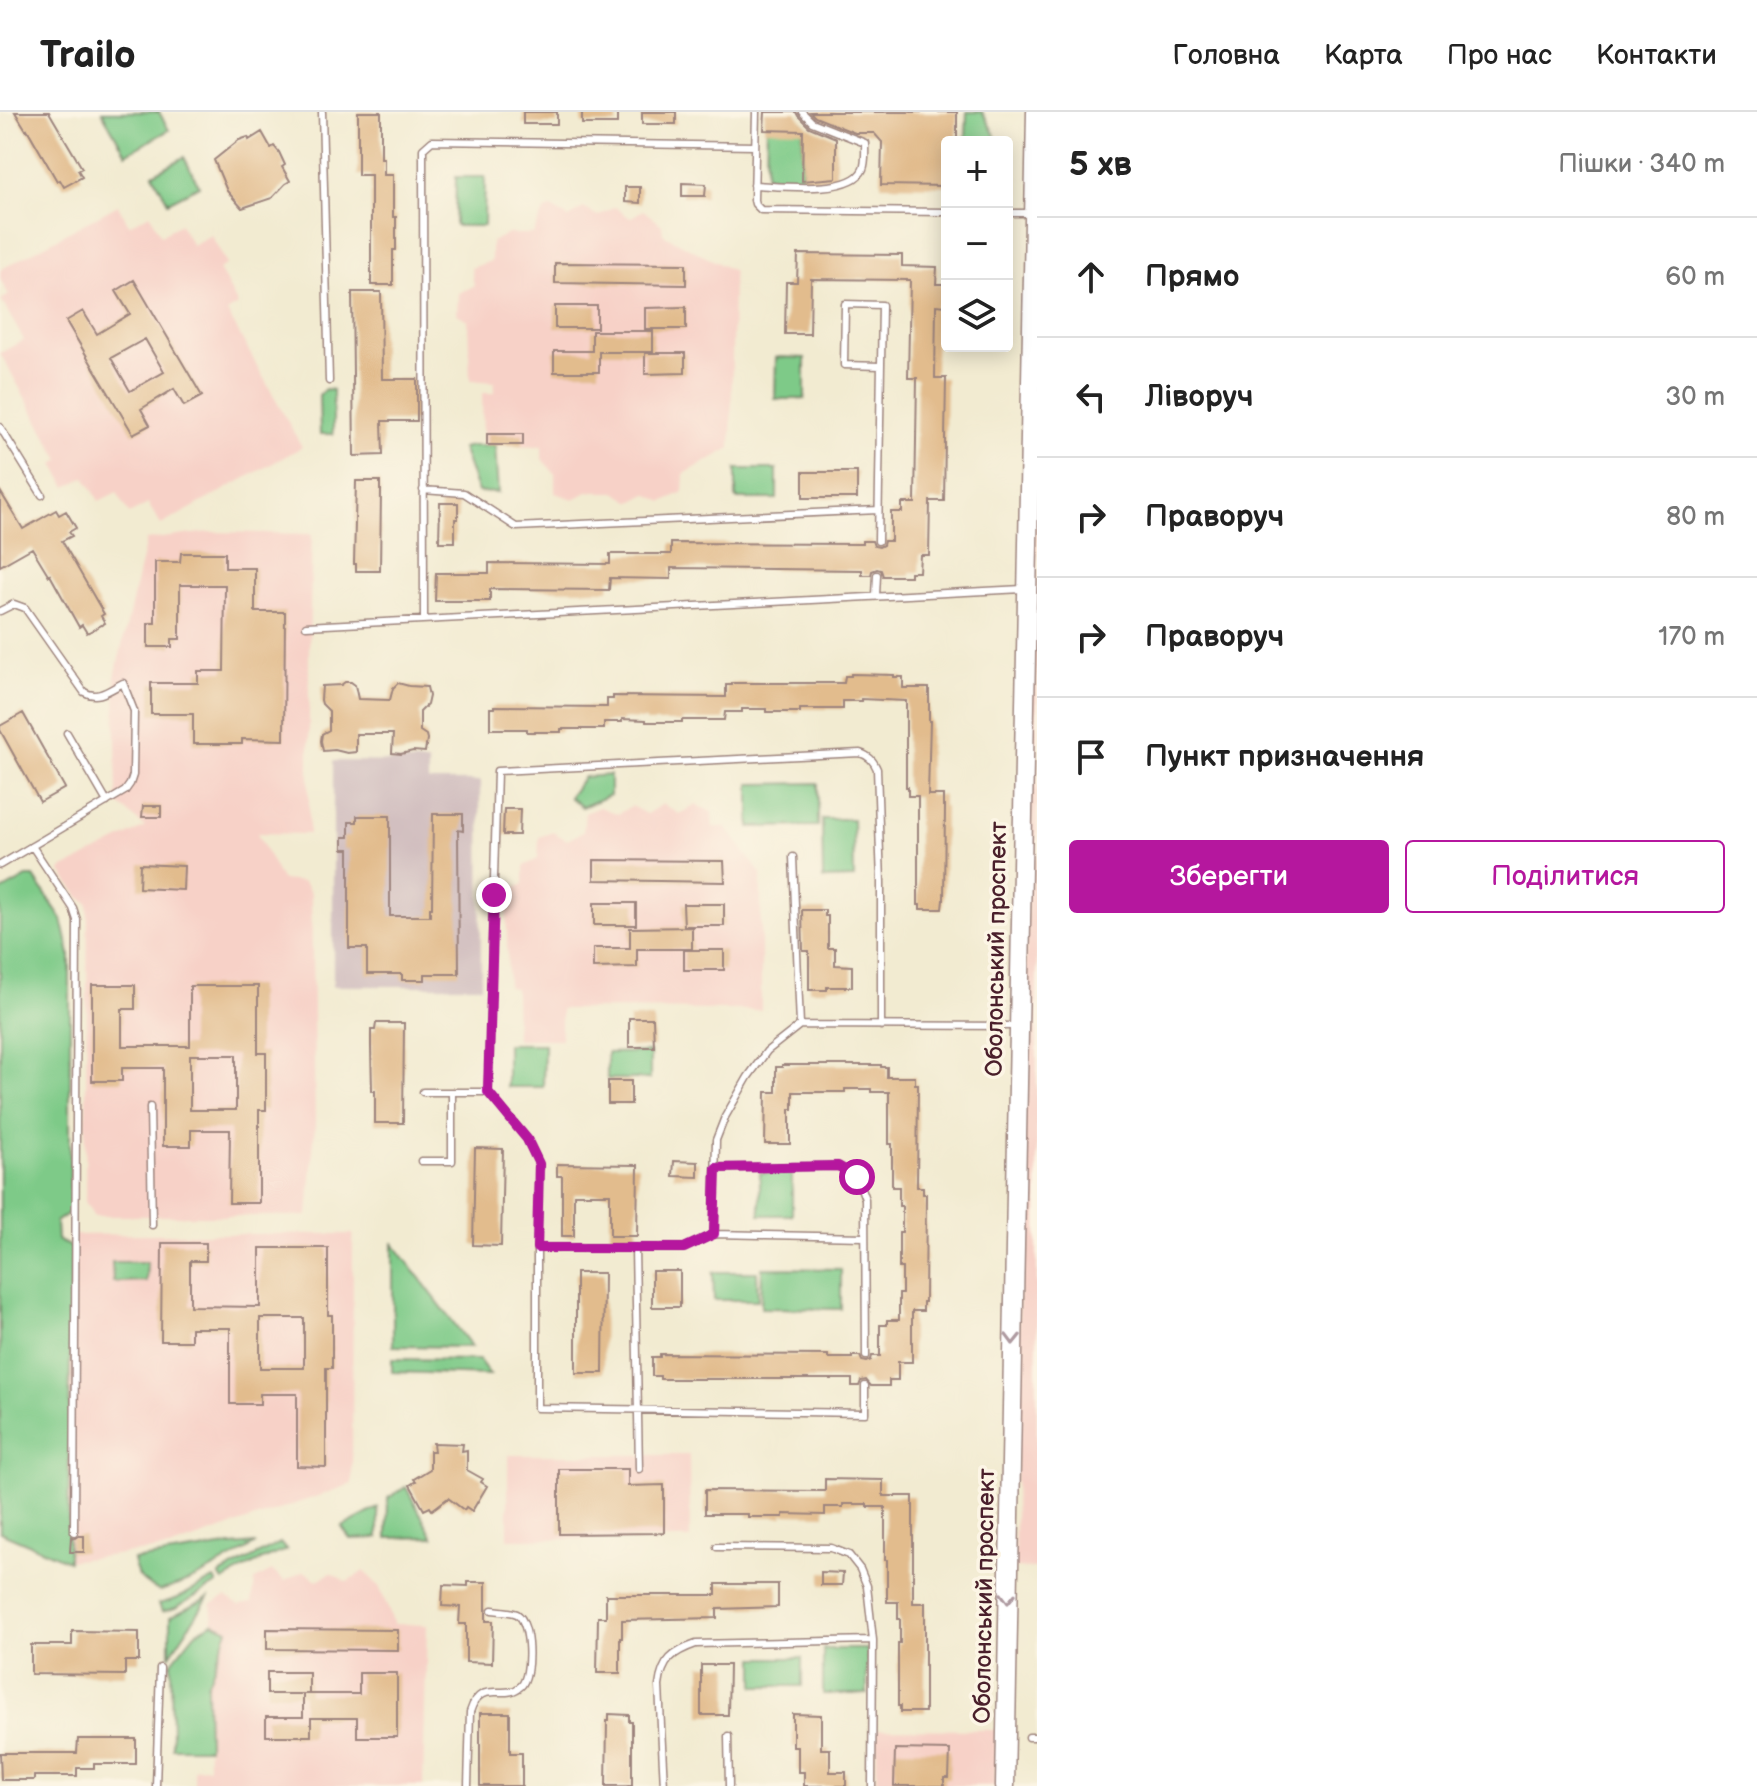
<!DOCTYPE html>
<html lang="uk">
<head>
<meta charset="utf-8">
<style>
  :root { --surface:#fff; --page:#f2f2f2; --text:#222; --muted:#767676; --line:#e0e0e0; --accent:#b5179e }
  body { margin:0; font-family:"Balsamiq Sans",sans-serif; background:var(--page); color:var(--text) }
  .controls { position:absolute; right:24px; top:24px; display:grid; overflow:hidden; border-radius:8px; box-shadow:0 4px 20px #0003 }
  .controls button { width:72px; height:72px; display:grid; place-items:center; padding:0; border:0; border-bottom:2px solid var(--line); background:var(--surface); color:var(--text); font:40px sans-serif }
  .stop { position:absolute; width:24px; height:24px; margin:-18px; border:6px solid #b5179e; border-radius:50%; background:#fff }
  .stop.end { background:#b5179e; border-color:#fff; box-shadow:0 2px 8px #0008 }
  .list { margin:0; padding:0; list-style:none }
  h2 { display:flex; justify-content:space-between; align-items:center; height:104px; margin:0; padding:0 32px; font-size:34px }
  h2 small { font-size:26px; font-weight:400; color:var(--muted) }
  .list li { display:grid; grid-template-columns:52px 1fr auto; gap:24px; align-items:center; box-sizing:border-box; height:120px; padding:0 32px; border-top:2px solid var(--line) }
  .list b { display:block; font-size:30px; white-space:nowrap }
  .list em { font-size:26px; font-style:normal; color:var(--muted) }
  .actions { display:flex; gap:16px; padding:24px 32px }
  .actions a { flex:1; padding:18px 0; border:2px solid var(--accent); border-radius:8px; text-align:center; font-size:28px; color:var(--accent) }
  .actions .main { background:var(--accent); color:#fff }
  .icon { flex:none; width:44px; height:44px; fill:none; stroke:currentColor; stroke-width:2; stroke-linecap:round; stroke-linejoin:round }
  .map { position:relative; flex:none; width:1037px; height:1674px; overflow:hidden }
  header { display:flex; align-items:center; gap:48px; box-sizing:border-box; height:112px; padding:0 40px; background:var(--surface); border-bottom:2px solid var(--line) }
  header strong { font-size:38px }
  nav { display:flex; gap:44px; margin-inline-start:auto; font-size:28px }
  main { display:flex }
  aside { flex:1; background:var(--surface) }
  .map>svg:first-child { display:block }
</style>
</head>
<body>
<header>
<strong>Trailo</strong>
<nav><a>Головна</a><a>Карта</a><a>Про нас</a><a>Контакти</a></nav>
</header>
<main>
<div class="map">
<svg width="1037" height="1674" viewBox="0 0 1037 1674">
  <rect width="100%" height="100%" fill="#fcf5e5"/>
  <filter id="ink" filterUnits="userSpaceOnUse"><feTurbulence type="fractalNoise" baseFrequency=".0125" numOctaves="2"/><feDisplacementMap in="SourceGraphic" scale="16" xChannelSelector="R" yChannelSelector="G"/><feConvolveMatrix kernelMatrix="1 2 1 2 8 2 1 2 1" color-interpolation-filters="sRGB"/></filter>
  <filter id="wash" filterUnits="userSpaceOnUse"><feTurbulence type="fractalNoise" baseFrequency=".006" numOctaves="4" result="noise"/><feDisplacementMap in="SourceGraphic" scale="32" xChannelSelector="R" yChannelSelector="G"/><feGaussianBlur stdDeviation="1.8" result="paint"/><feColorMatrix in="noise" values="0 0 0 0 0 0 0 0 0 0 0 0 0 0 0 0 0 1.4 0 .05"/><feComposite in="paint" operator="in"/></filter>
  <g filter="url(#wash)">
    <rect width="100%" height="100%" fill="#f2ebd1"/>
    <path fill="#f7d1c7" d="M118,93L129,113L150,102L161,123L180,112L192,133L211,123L227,152L219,157L238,193L227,200L302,335L161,413L148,392L129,402L117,380L99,389L85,365L67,375L54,352L60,348L0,241L24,228L1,188L9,183L0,167V158Z
      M615,95L630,106L643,98L662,113L663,122L733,159L731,336L684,362L683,380L663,390L647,382L632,390L615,380H587L574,387L555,381V362L542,347V334L483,333L482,281H494V270L470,268L468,208L457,202L458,181L474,174L471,156L491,149V130L508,122H533L545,98L551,96L569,106L583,96L598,104Z
      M1037,261V1457L1014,1456Z
      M209,420L312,422L309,538V722L257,721L281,768L304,770L311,782L315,1012L308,1104H94L85,1090L88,791L79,785L60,758L145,715L117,691L115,565L146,428Z
      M663,692L679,702L696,693L712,700L713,715H726L761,762V898L561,897V927H516L515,876L508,875L506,780L524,772V754L538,747L539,725L553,720L567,728L583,720L585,701L599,695L618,702L631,694L646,702Z
      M152,1122H353L352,1372L169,1436L68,1449L71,1123Z
      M508,1343H689L690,1427H508Z
      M272,1459L285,1469L304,1459L317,1468L331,1461L347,1470L364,1459L379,1474L394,1512L427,1513L423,1674H194V1656L208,1655L207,1573L228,1519L213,1511L211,1492L226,1485L239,1493L252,1491L255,1468Z
      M877,1617L996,1618L995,1674H876Z"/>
    <path fill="#d2bfc0" d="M333,649L428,650V669H480L481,874H333Z"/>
    <path fill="#7eca88" stroke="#64745a" stroke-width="2" d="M102,0H159L169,18L126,42Z
      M967,0H982L995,23L994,30H968L966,27Z
      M767,10H803L802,65L766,64Z
      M184,45L199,74L168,90L153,62Z
      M456,65H485L484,114H455Z
      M776,245L805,246V287H775Z
      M325,277L333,278V322H320L319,283Z
      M472,334H495L498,381L478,380L462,336Z
      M736,357H777V387H736Z
      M610,663V683L582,695L569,685L584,665Z
      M818,671V714L750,715V672Z
      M822,707H853L854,766L823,767Z
      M27,765H34L62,807L70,842V1100L56,1110L57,1128L71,1135L68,1449L0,1420V780Z
      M507,932H544L543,975H507Z
      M650,940V967H607V941Z
      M760,1061H792V1103H760Z
      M393,1130V1131L472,1235L393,1234Z
      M112,1150H147L146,1169L113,1170Z
      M762,1156L841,1157V1197L761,1196Z
      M713,1160H757L758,1188H714Z
      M392,1247L479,1248L490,1263L392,1260Z
      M406,1375L433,1425L387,1426L388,1386Z
      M378,1396V1426L350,1427L342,1415Z
      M280,1431L286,1438L255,1451L223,1469L219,1463Z
      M256,1432C225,1450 195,1470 159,1479C143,1471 137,1467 133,1448L220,1435Z
      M214,1467L217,1472L175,1496L162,1500L159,1492L176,1487Z
      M208,1486L170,1543V1505Z
      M213,1511L228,1518L207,1573L208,1636H172L171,1551L195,1521Z
      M823,1537H867V1582H823Z
      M755,1546H802V1574H755Z"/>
    <g id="blocks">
      <path fill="#e2bc8d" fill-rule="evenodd" d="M15,0H49L82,56L78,58L82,65L64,75L60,68L57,69L27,17L26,18Z
        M358,0H381V46H384V63H393V105H396V138H393V173H371V63H358Z
        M523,0H557V12H523Z
        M582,0H617V12H582Z
        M642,0H676V12H642Z
        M765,0H796L798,4L809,15L836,26V66L802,69L803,19L764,18Z
        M810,0H957V30H947V74L881,73L882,30L874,21H855L815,5Z
        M262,20L271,36L274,34L279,40L285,53L282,55L290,69L285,72L272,86L242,96L227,79L214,48L239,28L248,25L249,28Z
        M682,71L706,72L705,84H682Z
        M625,75H640V91L625,90Z
        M798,142L902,143V154L937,155L936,172H947L946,194L936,193L935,266H946L944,389H930L929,443H920L919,460H910V464H883L881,458L877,457L872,459L871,463H862V458L671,456V467L610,466L609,478L490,477V489H435L436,461H489V451L610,452V442H671V431L862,432V429H872L874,434L879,435L883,433L884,429H891V400H902V391H915L917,266H908L910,168L811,167L810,222H785L786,170H797Z
        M555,151L686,152V173L555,171Z
        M134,168L202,284L184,294L174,277L141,297L150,313L133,322L66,209L83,199L97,222L130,202L116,179ZM145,227L164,260L130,279L111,246Z
        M352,180H381L382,267H417V309H382L383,343L354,344Z
        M555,194H597V216H555Z
        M686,195V217H645V196Z
        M592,219H653V240H599V260H554V239H592Z
        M645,241H685V261L645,262Z
        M487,322H523V333H487Z
        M803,360H857V386H803Z
        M356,369H380V378H381L380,459H356V452H354Z
        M0,379L23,417L56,398L59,403L66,399L76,416L69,420L72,424L62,429L104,502L101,504L105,511L87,521L82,513L79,515L50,463L49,464L32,436L0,454Z
        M440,391H458V407H455V430H439Z
        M181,441H225V456H255V500H285L284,628L242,627V632H193V602H151V571H198V559H224L225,473H180V527H172V535H148V511H155V450H180Z
        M851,562L894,563V565H903V576H929V609H930L928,683H943V694H945L944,788H943L942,797H920V793H918V684H908V675H906V589L861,587V589H843V597H800V600H766V597H742V600H725L724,608H682V610H646V608L622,607V610H604V617H561V620H527V617H490V596H494V594L607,595V587H613V584L726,585V573H732V571H844L845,564H851Z
        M345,570H351L355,573L358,587L390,588L393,576L398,571L409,574L427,575L429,584L427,593L420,600V619L426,623L427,627L425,640L413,639L401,642L392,641L393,622H356V640L347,641L335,638L323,639L321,629L322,622L329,618V599L322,592L321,588L322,574L341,573Z
        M23,601L65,676L40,690L0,618V614Z
        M143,694H161V705H142Z
        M504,697H520L519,723H503Z
        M433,702H463V719L458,718L459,862H425V868H402V862H367V836H349V737H343V725H349V710H357V704H390V804H430V796H432Z
        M594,748L724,749L725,770L594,768Z
        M140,752L184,754L183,778L139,776Z
        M594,791H636V813H594Z
        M683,792H724V814H684Z
        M802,798H825V804H828V836H835V853L852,854V875H827V878H809V839H803Z
        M692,815V837H637V855L593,856V836H630V816Z
        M684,838H724V858H684Z
        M92,873H135V897H122V934H190V874H258V941H266V998H259V1091H229L230,1018H191V1034H163V956H122V969H92ZM190,943H236V998H190Z
        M629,906H653L654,935H629Z
        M376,911H404L403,1011H375V979H372L371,935V918H375Z
        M782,953H881V955H887V965H915V972H918L917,1075H923V1082H926L925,1190H923V1199H912V1250H898V1268H889V1274H871L866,1268L861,1269L859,1274H852V1267H660V1264H652V1245H660V1242L828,1243V1246H852V1244H860L862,1249L867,1250L871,1248L872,1244H880V1213H887V1208H899V1182H902V1156H899V1120H902V1094H899V1075H892V1032H889V980H871V977H845V980H793V997H790V1032H765L766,980H776V955H782Z
        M608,969H631V992H608Z
        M475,1036L503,1037L501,1134L473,1133Z
        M674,1049L698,1050V1065L673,1064Z
        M557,1052L638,1053L637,1124H610V1082H574V1124H562V1064H557Z
        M162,1131H206V1149H190V1194L260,1195V1136H328V1203H332V1256H326V1355L297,1354V1282H260V1292H230V1216H191V1229H161ZM260,1206H304V1256H260Z
        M652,1159H680V1195H652Z
        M576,1161H604L603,1261H576Z
        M433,1331L463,1332L462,1339L467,1338V1358L483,1367L481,1370L487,1374L472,1399L466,1395L464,1398L448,1386L432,1398L430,1395L424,1398L410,1373L416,1369L414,1367L430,1357V1339H434Z
        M559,1357H628V1374L664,1373V1421L559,1422Z
        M825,1367L883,1368V1384H913V1491H925V1600H900V1594H898V1531H900V1507H898V1490H887V1448H885V1395H867V1392H843V1395H825V1403L783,1402V1405H748V1402H705V1378L825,1379Z
        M78,1424H84V1440H70L71,1425L75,1426Z
        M821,1460L843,1461L842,1473H821Z
        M468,1470H486V1509H493L492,1551L466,1550V1512H459L460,1495L442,1494L443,1473L468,1474Z
        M716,1472H778V1495L717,1497V1506L622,1508V1526H620V1561H597L598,1505H606V1483H716Z
        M267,1517L398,1518V1538L267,1537Z
        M72,1519L139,1520V1549H125V1563L31,1562V1533H72Z
        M701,1553H729L728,1603H701Z
        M267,1560H309V1582H267Z
        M359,1561H397V1625H357V1606H311V1624H266V1605H303V1582H359Z
        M480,1601H510V1641H522V1674H480Z
        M609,1602L629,1603V1610H632V1674H606L607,1609H609Z
        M793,1602L821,1603V1637H830V1660H846V1674H804V1660H798V1635H793Z
        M78,1627H136V1652H94V1656H77V1664H34V1668H1L0,1641H77Z
        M895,1637L950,1638L949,1666H944V1674H894Z"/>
    </g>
  </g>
  <g filter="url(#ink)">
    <use href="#blocks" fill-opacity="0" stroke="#9e857e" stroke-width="2"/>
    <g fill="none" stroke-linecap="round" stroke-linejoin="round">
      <defs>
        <path id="service" d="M322,0L329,269
          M756,0L754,88L755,92L761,98L947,100
          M754,73C780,74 852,83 863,57C866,50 865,39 865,31L812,10L802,0
          M1007,101H1030
          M0,315L42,383
          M423,378L464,381L516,415L878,398
          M878,429L882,193L845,192L844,253L881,254
          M876,483L877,463
          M0,499L14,492L25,496L84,580C98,588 109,578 123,571L134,599L133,663L130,672L125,679L0,753
          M424,508L423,37L432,29L755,34
          M306,514L1023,477
          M67,621L107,690
          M32,734L73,796L77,808L74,1420
          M793,745L800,913
          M423,980H488
          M150,995L152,1113
          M421,1049H452V980
          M716,1056L838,1054L857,1065L865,1087L866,1244
          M714,1122L865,1125
          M537,1136H684L714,1122L716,1028L725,1005L748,965L767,939L800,913L1017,914
          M635,1136L639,1357
          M865,1274V1301L537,1296V1136L539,1052L527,1027L488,980L497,659L860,641C869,644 873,648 877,657L881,770V914
          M717,1435L831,1436L849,1443L860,1457L867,1474L873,1528L872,1674
          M728,1624L729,1674
          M1029,1625H1037
          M156,1674L160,1556
          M468,1674L470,1600C481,1565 504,1590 521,1574C532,1564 531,1510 517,1502C510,1499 499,1499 492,1498
          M664,1674L659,1574C662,1548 673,1540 696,1532L873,1528"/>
        <path id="secondary" d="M1005,1674L1036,0"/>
      </defs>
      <use href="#service" stroke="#9e857e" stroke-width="9"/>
      <use href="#secondary" stroke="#9e857e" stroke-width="21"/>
      <use href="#service" stroke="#fff" stroke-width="6"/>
      <use href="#secondary" stroke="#fff" stroke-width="18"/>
    </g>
    <defs><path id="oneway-chevron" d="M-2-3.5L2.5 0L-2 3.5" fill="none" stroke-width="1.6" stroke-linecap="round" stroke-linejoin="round" transform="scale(2)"/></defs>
    <g stroke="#ae9aa0">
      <use href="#oneway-chevron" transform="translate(1013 1227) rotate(91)"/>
      <use href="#oneway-chevron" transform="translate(1008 1486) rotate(91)"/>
    </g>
  </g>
  <g fill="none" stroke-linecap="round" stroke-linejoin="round" filter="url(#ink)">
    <path stroke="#b5179e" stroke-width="10" d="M494,783L488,980L527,1027L539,1052L537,1136H684L714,1122L716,1056L838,1054L857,1065"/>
  </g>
  <g text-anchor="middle" stroke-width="7" stroke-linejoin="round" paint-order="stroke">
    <g font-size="24" fill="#4a1f2b" stroke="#fcf5e5">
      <text transform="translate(996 837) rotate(-89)" y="8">Оболонський проспект</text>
      <text transform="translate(984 1484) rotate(-89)" y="8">Оболонський проспект</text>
    </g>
  </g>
</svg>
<div class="controls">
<button>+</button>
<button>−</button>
<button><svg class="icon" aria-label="layers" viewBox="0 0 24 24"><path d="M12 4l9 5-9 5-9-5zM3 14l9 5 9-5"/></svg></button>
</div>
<div class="stop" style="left:857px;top:1065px"></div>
<div class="stop end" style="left:494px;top:783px"></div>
</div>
<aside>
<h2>5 хв<small>Пішки · 340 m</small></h2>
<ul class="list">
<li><svg class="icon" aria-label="ahead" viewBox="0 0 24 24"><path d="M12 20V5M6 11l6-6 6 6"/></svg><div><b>Прямо</b></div><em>60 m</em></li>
<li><svg class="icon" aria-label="left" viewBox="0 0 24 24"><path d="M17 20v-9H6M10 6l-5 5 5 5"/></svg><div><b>Ліворуч</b></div><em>30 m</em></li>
<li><svg class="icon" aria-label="right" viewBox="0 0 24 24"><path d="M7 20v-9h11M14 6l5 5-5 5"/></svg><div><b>Праворуч</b></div><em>80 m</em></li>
<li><svg class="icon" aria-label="right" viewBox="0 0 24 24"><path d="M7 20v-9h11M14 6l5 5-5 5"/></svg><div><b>Праворуч</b></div><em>170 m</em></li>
<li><svg class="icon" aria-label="arrive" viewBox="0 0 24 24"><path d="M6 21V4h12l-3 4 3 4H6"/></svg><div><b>Пункт призначення</b></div></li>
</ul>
<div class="actions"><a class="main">Зберегти</a><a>Поділитися</a></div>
</aside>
</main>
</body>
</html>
